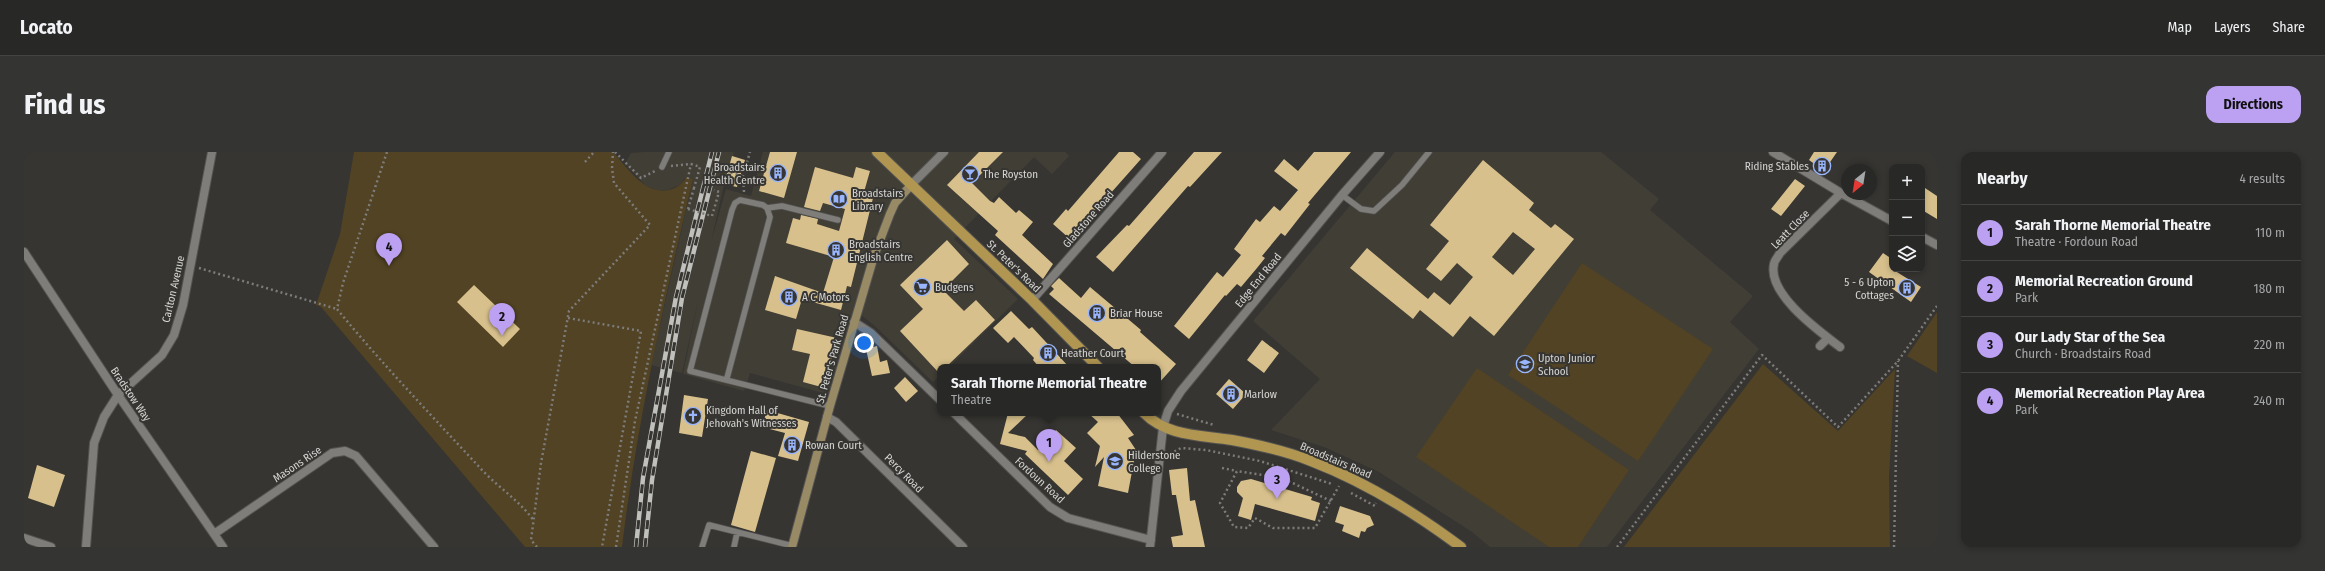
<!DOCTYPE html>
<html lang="en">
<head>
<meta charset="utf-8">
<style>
  :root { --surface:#282826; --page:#343432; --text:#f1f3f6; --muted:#a5a6a7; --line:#444443; --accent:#bca0f2 }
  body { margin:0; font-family:"Fira Sans Condensed",sans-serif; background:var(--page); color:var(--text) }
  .controls { position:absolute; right:12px; top:12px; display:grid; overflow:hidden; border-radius:8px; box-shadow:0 2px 6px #0003 }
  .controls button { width:36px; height:36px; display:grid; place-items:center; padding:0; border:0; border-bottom:1px solid var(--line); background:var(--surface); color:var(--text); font:20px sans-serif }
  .compass { position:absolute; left:1817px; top:12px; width:36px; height:36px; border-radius:50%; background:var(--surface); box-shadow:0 2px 6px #0003; rotate:210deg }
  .you { position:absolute; left:840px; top:191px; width:14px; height:14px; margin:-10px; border:3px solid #fff; border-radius:50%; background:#1a73e8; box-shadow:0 0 0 6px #1a73e833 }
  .badge { display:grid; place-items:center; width:26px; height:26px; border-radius:50%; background:var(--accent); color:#111; font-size:13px; font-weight:700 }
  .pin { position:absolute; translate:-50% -33px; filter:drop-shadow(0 1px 2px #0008) }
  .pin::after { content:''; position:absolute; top:21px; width:14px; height:12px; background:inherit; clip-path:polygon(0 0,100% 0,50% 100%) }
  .popup { position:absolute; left:913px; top:212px; width:224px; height:52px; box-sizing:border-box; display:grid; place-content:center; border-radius:8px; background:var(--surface); filter:drop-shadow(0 1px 3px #0005); font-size:13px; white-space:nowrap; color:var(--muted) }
  .popup b { font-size:15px; color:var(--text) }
  .popup::after { content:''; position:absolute; left:50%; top:100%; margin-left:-8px; border:8px solid transparent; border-top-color:var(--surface) }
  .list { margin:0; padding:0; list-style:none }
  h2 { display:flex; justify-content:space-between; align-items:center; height:52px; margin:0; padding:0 16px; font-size:17px }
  h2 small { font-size:13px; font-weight:400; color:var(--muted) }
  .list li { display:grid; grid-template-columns:26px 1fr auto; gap:12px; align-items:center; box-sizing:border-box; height:56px; padding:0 16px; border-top:1px solid var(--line) }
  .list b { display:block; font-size:15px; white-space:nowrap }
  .list p { margin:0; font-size:13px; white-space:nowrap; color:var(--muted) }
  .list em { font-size:13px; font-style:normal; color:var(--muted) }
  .icon { flex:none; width:22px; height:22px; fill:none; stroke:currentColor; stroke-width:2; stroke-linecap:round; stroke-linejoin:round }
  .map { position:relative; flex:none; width:1913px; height:395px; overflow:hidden; border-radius:12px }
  header { display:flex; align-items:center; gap:24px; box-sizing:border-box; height:56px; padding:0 20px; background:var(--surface); border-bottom:1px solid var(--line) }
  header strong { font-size:19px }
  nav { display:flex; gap:22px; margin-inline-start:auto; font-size:14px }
  .intro { display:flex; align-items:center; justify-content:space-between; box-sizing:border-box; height:96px; padding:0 24px }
  h1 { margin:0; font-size:28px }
  .button { padding:10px 18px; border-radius:12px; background:var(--accent); color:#111; font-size:14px; font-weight:700 }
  main { display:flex; gap:24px; padding:0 24px }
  aside { flex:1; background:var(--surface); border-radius:12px; box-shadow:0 2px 6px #0003 }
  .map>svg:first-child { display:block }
</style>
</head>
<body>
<header>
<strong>Locato</strong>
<nav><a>Map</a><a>Layers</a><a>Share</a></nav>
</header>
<div class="intro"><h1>Find us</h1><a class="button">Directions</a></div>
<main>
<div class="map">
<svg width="1913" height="395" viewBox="0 0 1913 395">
  <rect width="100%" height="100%" fill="#363532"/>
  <path fill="#413e36" d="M620,0H710L709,4L721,8L713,35L700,32L658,221L627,213L669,27L662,25L656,33L643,38L635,39L622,34L601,12L607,1Z
    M739,0H1041L1045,4L1028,22L1010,5L930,87L994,147L925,215H916V224L909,230L852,175L830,157L806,243L726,221L720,239L659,222L684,101L702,37L727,44Z
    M1371,0H1577L1635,47L1626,58L1729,144L1706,170L1735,197L1583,395H1466L1448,380L1355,320L1300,295L1247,278L1296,227L1229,169Z"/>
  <path fill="#514323" d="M330,0H589C604,16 622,46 648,37C654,35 659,31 662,25L669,27C640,149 613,271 598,395H501L297,155L292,153L316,82Z
    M1558,111L1689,197L1614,309L1484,223Z
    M1913,160V221L1883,204Z
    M1739,212L1814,279L1871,217L1865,325L1866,395H1600Z
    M1453,216L1605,318L1554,395H1525L1392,305Z"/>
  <path fill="#d7c08c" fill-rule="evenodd" d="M746,0H773L760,46L735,39Z
    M955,0H979L948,31L966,49L970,51L975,45L992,61L995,58L1009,70L998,83L1029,112L1019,127L971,83L974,79L923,33Z
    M1095,0H1109L1117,7L1046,87L1029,72L1042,57L1044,59Z
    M1170,0H1198L1166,35L1164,34L1089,120L1072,105L1103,73L1105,74Z
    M1290,0H1327L1284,51L1286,52L1261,84L1257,81L1238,104L1241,106L1233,116L1217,135L1213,132L1202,144L1201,143L1165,187L1150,174L1193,120L1199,125L1217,103L1210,97L1232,67L1236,70L1250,54L1256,59L1274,38L1250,19L1260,7L1274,19Z
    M1790,0H1813L1800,19L1785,8Z
    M708,4L721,8L713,35L700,32Z
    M1459,8L1510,51L1505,58L1527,76L1531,72L1550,87L1470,184L1446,164L1429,185L1396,158L1389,167L1326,116L1343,96L1404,147L1410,140L1426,153L1449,125L1433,111L1417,129L1402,117L1425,89L1406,73ZM1489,80L1511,97L1489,123L1468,105Z
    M791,15L829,26L832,15L846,19L840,40L850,42L827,135L823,134L817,158L778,147L772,167L741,158L751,124L799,141L810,105L762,91L769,66L776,68L777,63L794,67L793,72L815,79L821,57L799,51L796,59L780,55Z
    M1771,27L1781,34L1757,64L1747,57Z
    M1898,34L1913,44V67L1898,58Z
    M923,88L945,112L919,138L940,159L952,148L971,168L922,215H916L915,221L876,179L899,157L876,133Z
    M1859,101L1868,107V117L1897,135L1887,150L1845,120Z
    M1035,126L1057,146L1066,135L1117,178L1116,180L1152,212L1134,232V215H1111L1025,142L1030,137L1027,134Z
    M450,133L496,177L479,195L433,150Z
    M987,159L1005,177L1008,175L1045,215H1015L1009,208L1010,206L990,185L984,191L969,176Z
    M773,177L813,186L801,236L779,230L786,202L768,198Z
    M1238,188L1255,201L1240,221L1223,208Z
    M853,194L856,210L863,208L866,221L848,224L842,197Z
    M881,225L894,239L882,250L870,236Z
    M1205,227L1222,242L1209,257L1192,242Z
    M660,243L684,247L678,285L655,281Z
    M743,258L785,270L774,309L754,304L761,281L738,275Z
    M984,261H1005L984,281L1001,285L1014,298L1032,278L1052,296L1040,309L1059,327L1044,343L1001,302L1003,299L976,292Z
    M1064,261H1093L1110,283L1104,286L1112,298L1104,341L1074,334L1080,305L1071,315L1076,294L1063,281L1074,270Z
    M727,299L752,306L731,380L707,373Z
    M13,313L41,323L30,355L4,346Z
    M1163,316L1166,349L1171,348L1181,395H1149L1147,385L1159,383L1152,343H1148L1145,318Z
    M1227,327L1288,345L1287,348L1296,351L1291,369L1231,352L1227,368L1214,364L1219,346L1213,340V335L1217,329Z
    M1316,354L1346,364L1350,373L1343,376L1341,380L1337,379L1335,386L1318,379L1320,373L1311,370Z"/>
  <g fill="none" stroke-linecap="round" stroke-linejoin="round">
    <defs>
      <path id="service" d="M638,15L645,0
        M1318,43L1337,57L1350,59L1378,33L1405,0
        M743,56L758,54L814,68
        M703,226L746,65L743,56L739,53L716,48L711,51L708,58L666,219L806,254
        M678,395L685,373L769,394
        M710,395L713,381"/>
      <path id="minor" d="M1749,0L1817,41L1868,69
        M888,32L920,0
        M1898,85L1913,93
        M0,100L94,243L199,395
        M1008,148L1138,0
        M830,170L847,181L916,248
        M1796,194L1804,186
        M1816,195C1795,179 1743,142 1750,112C1750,109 1754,105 1756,101L1817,41
        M930,261L1026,355L1044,366L1127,388
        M803,265L812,270L939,395
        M190,382L308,301L321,299L332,304L410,395
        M0,386L27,395
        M62,395L70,291L80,265L94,243L138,203L150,183L159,153L188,0
        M1126,395L1139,275L1144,259L1157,239L1318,43L1356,0"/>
      <path id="secondary" d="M768,395L806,254L850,104L866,62L871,51L888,32"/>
      <path id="primary" d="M853,0L1008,148L1074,215
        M1120,261C1144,285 1177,283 1208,288C1235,293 1262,299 1287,309C1342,330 1390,360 1437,395"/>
    </defs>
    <use href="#service" stroke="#545351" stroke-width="7"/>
    <use href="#minor" stroke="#545351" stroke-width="10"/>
    <use href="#secondary" stroke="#545351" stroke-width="10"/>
    <use href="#primary" stroke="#545351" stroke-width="12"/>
    <path stroke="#7d7c7a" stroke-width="2.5" stroke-dasharray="2 3" stroke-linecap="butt" d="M363,0L319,131L313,157C359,213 409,265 458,318C475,336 496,349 510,369
      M591,0L617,26L631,19
      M561,10L570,0
      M647,14L667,12L676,15L670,36H672
      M697,18L719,24
      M720,40L719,24L726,0
      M664,57L670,36
      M688,64L695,40L690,38
      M175,116L313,157
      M544,166L617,179L578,395
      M1153,262L1190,273
      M1146,302L1157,296L1182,298L1236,309L1308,332
      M1198,316L1213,319
      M1327,341L1351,354L1352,351
      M1307,349L1258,326L1213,319L1196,351L1210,375L1224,376L1231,366L1249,376H1291L1315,334
      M513,395L507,388L517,311L545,159L626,73L590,31L588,16L589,0
      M592,395L611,269L667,12
      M1593,395L1738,203L1814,275L1874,209L1913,154
      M1870,395L1874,209"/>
    <use href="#service" stroke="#7e7d7a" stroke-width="5.5"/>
    <use href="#minor" stroke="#7e7d7a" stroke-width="8"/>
    <use href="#secondary" stroke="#978a65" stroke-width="8"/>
    <use href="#primary" stroke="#b09650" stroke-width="10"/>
    <defs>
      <path id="rail" d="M612,395L619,326L652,145L688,0
        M621,395L628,328L658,146L695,0"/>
    </defs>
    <use href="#rail" stroke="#c0c0bd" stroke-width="4.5"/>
    <use href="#rail" stroke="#363532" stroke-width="3" stroke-dasharray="9" stroke-linecap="butt"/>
    <path stroke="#7d7c7a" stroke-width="2.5" stroke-dasharray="2 3" stroke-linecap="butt" d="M664,57L688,64"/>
  </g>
  <defs>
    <symbol id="building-ring" viewBox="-11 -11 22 22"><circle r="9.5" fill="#363532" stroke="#98b5fd" stroke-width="1.5"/><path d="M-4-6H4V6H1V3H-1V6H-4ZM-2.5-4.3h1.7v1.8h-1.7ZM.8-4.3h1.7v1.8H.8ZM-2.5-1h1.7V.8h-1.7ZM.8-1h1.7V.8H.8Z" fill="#98b5fd"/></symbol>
    <symbol id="bar-ring" viewBox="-11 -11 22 22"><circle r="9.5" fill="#363532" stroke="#98b5fd" stroke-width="1.5"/><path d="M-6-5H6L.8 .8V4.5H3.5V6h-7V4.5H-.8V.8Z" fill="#98b5fd"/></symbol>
    <symbol id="library-ring" viewBox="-11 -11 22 22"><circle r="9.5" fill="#363532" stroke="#98b5fd" stroke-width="1.5"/><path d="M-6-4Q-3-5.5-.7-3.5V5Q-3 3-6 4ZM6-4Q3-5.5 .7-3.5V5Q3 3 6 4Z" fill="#98b5fd"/></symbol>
    <symbol id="supermarket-ring" viewBox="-11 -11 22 22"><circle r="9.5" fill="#363532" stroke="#98b5fd" stroke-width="1.5"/><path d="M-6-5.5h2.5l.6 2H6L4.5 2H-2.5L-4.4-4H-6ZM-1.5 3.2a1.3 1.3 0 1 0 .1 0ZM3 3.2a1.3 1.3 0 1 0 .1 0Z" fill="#98b5fd"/></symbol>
    <symbol id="school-ring" viewBox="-11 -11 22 22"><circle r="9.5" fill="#363532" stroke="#98b5fd" stroke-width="1.5"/><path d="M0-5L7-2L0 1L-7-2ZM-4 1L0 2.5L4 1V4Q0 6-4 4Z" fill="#98b5fd"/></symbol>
    <symbol id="church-ring" viewBox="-11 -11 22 22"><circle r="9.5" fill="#363532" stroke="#98b5fd" stroke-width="1.5"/><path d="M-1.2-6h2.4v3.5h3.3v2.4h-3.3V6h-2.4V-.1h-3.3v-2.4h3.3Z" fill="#98b5fd"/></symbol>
  </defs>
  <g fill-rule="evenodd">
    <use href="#building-ring" x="1788" y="4" width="20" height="20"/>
    <use href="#building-ring" x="744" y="11" width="20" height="20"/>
    <use href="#bar-ring" x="936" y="12" width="20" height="20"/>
    <use href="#library-ring" x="805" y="37" width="20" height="20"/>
    <use href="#building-ring" x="802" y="88" width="20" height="20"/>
    <use href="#supermarket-ring" x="888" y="125" width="20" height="20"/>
    <use href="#building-ring" x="1873" y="126" width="20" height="20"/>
    <use href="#building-ring" x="755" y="135" width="20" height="20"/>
    <use href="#building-ring" x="1063" y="151" width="20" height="20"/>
    <use href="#building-ring" x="1014" y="191" width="20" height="20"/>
    <use href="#school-ring" x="1491" y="202" width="20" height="20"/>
    <use href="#building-ring" x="1197" y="232" width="20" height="20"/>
    <use href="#church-ring" x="659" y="254" width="20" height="20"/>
    <use href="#building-ring" x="758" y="283" width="20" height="20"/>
    <use href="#school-ring" x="1081" y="299" width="20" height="20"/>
  </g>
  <g text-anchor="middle" stroke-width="4" stroke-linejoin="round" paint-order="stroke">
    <g font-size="11" fill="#d4d4d2" stroke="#363532" text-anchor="start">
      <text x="1785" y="18" text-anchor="end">Riding Stables</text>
      <text x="741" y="19" text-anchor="end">Broadstairs<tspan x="741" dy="13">Health Centre</tspan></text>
      <text x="959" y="26">The Royston</text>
      <text x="828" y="45">Broadstairs<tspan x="828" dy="13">Library</tspan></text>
      <text x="825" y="96">Broadstairs<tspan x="825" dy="13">English Centre</tspan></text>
      <text x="1870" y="134" text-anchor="end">5 - 6 Upton<tspan x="1870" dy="13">Cottages</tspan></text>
      <text x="911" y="139">Budgens</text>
      <text x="778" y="149">A C Motors</text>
      <text x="1086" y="165">Briar House</text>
      <text x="1037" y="205">Heather Court</text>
      <text x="1514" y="210">Upton Junior<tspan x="1514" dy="13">School</tspan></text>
      <text x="1220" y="246">Marlow</text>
      <text x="682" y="262">Kingdom Hall of<tspan x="682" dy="13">Jehovah's Witnesses</tspan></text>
      <text x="781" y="297">Rowan Court</text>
      <text x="1104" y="307">Hilderstone<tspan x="1104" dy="13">College</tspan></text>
    </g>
    <g font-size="11" fill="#d4d4d2" stroke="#363532">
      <text transform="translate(1064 67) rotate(-49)" y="4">Gladstone Road</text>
      <text transform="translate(1766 77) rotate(-46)" y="4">Leatt Close</text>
      <text transform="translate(990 114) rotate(44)" y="4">St. Peter's Road</text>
      <text transform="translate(1234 128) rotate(-51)" y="4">Edge End Road</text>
      <text transform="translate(149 137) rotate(-77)" y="4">Carlton Avenue</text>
      <text transform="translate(808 207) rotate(-74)" y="4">St. Peter's Park Road</text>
      <text transform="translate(107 242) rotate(56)" y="4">Bradstow Way</text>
      <text transform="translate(1312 308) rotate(23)" y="4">Broadstairs Road</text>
      <text transform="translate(273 312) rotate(-34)" y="4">Masons Rise</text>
      <text transform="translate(880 321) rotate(45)" y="4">Percy Road</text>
      <text transform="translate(1016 328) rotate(42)" y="4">Fordoun Road</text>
    </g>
  </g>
</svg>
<div class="controls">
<button>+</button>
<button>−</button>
<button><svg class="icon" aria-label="layers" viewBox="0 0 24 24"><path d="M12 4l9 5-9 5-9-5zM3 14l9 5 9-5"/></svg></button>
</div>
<svg class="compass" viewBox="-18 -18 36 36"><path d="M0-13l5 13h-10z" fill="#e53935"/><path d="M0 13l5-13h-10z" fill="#a5a6a7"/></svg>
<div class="you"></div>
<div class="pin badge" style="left:1025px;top:310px">1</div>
<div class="popup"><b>Sarah Thorne Memorial Theatre</b>Theatre</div>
<div class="pin badge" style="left:478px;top:184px">2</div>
<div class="pin badge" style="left:1253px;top:347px">3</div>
<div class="pin badge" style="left:365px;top:114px">4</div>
</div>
<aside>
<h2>Nearby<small>4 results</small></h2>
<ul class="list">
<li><span class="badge">1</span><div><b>Sarah Thorne Memorial Theatre</b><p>Theatre · Fordoun Road</p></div><em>110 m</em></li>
<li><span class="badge">2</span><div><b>Memorial Recreation Ground</b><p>Park</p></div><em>180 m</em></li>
<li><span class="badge">3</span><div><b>Our Lady Star of the Sea</b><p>Church · Broadstairs Road</p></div><em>220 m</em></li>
<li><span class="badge">4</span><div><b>Memorial Recreation Play Area</b><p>Park</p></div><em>240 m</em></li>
</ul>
</aside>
</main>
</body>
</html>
